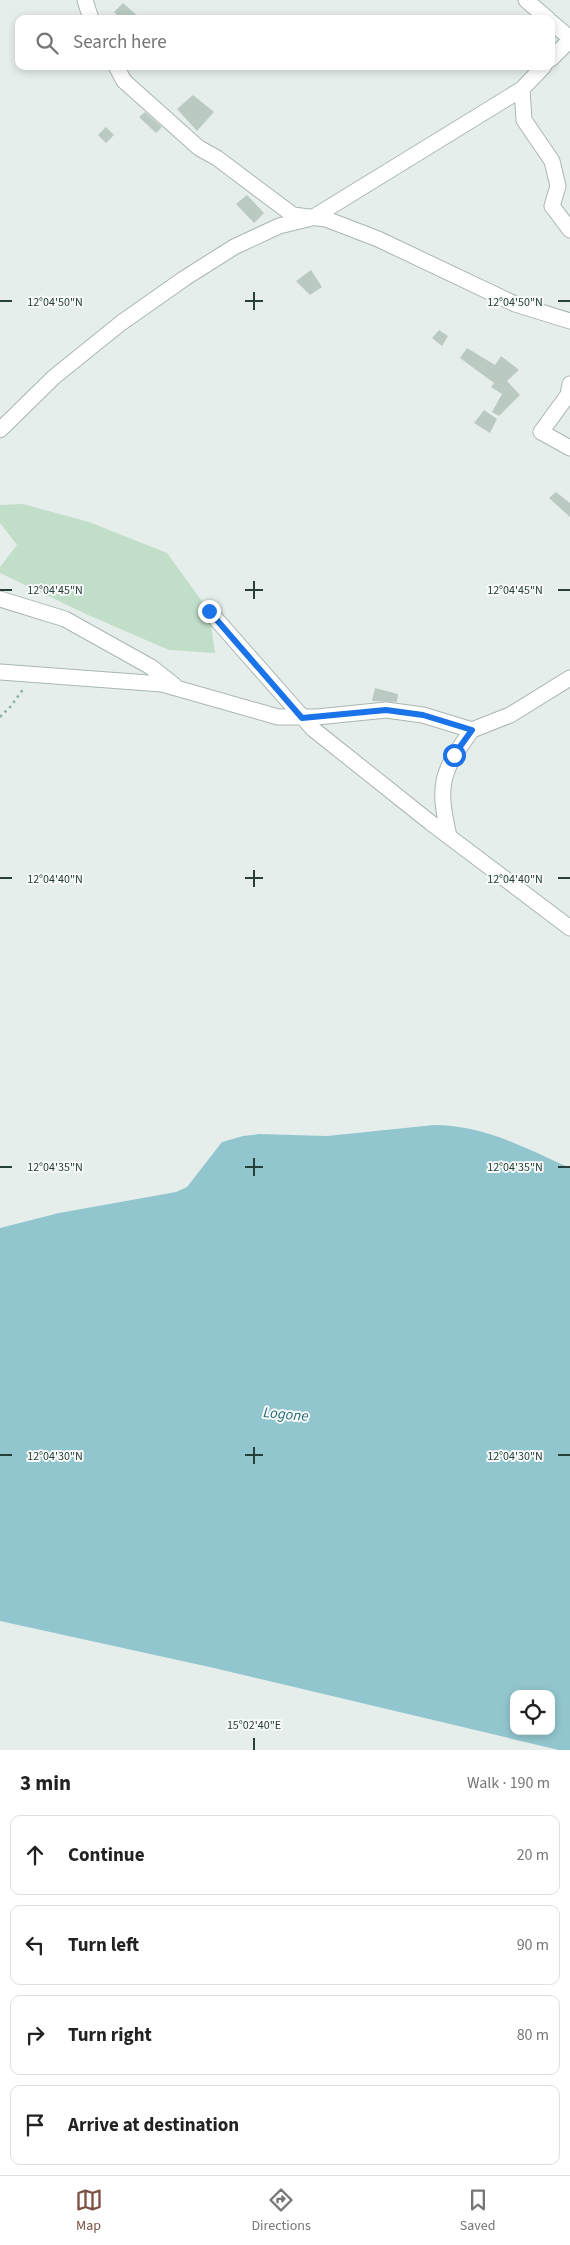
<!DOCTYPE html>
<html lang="en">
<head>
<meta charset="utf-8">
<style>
  :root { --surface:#fff; --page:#f6f6f6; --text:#222; --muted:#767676; --line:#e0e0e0; --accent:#7c5042 }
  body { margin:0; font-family:"Source Sans 3",sans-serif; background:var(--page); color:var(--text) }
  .controls { position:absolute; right:15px; bottom:15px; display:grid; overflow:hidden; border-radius:10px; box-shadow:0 2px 8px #0003 }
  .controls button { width:45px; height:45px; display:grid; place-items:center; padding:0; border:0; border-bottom:1px solid var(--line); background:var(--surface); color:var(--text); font:25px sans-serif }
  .stop { position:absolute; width:15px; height:15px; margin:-11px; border:4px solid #1a73e8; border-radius:50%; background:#fff }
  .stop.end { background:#1a73e8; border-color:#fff; box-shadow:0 1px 5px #0008 }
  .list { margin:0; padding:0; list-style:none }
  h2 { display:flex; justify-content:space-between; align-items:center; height:65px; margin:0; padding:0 20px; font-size:21px }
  h2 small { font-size:16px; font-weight:400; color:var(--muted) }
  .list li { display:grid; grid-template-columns:32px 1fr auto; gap:15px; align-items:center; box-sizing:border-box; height:80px; margin:0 10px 10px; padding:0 10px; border:1px solid var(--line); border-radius:10px }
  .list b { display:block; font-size:19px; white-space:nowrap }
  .list em { font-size:16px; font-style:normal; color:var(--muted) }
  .icon { flex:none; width:28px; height:28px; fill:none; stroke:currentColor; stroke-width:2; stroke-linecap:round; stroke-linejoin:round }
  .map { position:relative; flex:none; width:570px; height:1750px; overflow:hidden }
  .search { position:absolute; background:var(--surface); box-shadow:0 2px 8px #0003; left:15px; right:15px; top:15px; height:55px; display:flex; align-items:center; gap:12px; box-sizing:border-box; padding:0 18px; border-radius:10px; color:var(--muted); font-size:19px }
  .sheet { height:425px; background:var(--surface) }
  nav { display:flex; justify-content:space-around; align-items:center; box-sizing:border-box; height:70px; border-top:1px solid var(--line); background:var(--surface); font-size:14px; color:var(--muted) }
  nav a { display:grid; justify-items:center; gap:2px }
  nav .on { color:var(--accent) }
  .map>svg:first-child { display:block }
</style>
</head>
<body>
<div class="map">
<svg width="570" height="1750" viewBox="0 0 570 1750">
  <rect width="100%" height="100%" fill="#e6eeeb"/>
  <path fill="#c1dec8" d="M23,504L89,522L167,553L209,611L215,653L169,650L88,615L0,573V567L17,545L0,523V505Z"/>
  <path fill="#92c6cf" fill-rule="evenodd" d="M434,1125C484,1125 526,1148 570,1168V1750H559L214,1668L0,1621V1228L59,1213L176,1192L187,1187L222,1142L243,1136L259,1134L327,1136ZM514,1694H551V1731H514Z"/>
  <path fill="#bbc9c3" d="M123,3L141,19H121L114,12Z
    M193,95L214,112L197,131L177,109Z
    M145,112L162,127L156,133L139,117Z
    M106,127L114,135L106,143L98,135Z
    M247,195L264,213L254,223L236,204Z
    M311,270L322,287L310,295L296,281Z
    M439,330L448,336L442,346L432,338Z
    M467,348L495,365L501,356L519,370L507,381L520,395L499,416L492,412L502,394L491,387L494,383L460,358Z
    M484,410L497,419L490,433L474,423Z
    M556,492L570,503V517L549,498Z
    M375,688L398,694L397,702L372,701Z"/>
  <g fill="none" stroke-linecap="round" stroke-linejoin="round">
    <defs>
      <path id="street" d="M85,0L91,19
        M526,0L548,19
        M551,22L570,38
        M551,59L570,40
        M116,66L124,81L199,148L217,158L293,215L326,219L378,239L515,304L570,321
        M544,66L522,89L524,120L552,161L558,186L552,206L570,230
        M570,384L568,395L541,432L570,448
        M0,430L54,377L121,323L185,278L234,247L279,226L312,218L522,89
        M0,599L65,619L151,667L174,685
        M209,611L313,729L431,823L570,928
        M0,672L162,684L278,717H317L386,710L423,715L472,730L510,715L570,678
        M449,836C437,784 441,772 472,730"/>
    </defs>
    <use href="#street" stroke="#a9b6b2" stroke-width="17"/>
    <path stroke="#88b0a3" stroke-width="2.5" stroke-dasharray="2.5 4" stroke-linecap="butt" d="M0,717L11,706L24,688"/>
    <use href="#street" stroke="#fff" stroke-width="15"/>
  </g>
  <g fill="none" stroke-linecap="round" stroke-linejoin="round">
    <path stroke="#1a73e8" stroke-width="6" d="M209,611L302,718L386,710L423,715L472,730L454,755"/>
  </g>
  <path fill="none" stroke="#264039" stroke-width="2" d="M254,292V310M0,301H12M245,301H263M558,301H570M254,581V599M0,590H12M245,590H263M558,590H570M254,870V887M0,878H12M245,878H263M558,878H570M254,1158V1176M0,1167H12M245,1167H263M558,1167H570M254,1447V1464M0,1455H12M245,1455H263M558,1455H570M254,1738V1750"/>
  <g text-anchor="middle" stroke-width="4" stroke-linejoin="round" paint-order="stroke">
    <g font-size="15" font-style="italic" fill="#226b79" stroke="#f7faf9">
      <text transform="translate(286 1414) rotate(5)" y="5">Logone</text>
    </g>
  </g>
  <g font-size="12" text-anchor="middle" fill="#264039" stroke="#f7faf9" stroke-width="4" stroke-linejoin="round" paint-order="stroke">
    <text x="55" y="306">12°04'50"N</text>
    <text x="515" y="306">12°04'50"N</text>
    <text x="55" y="594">12°04'45"N</text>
    <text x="515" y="594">12°04'45"N</text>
    <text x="55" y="883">12°04'40"N</text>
    <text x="515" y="883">12°04'40"N</text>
    <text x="55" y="1171">12°04'35"N</text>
    <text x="515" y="1171">12°04'35"N</text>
    <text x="55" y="1460">12°04'30"N</text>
    <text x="515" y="1460">12°04'30"N</text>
    <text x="254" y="1729">15°02'40"E</text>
  </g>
</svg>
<div class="controls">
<button><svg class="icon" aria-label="locate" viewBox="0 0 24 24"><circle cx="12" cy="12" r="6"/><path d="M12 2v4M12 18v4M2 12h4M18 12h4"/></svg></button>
</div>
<div class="stop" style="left:454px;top:755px"></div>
<div class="stop end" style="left:209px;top:611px"></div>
<div class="search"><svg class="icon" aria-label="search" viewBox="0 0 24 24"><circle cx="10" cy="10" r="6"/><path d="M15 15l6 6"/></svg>Search here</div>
</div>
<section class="sheet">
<h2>3 min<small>Walk · 190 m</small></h2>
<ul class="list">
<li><svg class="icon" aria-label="ahead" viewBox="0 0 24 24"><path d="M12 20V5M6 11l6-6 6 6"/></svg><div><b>Continue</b></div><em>20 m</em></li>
<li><svg class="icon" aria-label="left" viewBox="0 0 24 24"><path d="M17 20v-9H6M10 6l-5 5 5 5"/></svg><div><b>Turn left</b></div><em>90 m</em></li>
<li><svg class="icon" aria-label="right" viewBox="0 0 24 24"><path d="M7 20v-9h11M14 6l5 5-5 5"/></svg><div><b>Turn right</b></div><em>80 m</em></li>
<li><svg class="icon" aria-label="arrive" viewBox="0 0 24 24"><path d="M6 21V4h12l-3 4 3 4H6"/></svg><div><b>Arrive at destination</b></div></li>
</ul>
</section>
<nav>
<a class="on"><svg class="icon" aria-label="map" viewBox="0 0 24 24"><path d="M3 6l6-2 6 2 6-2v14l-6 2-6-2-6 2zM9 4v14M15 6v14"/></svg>Map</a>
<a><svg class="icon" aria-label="directions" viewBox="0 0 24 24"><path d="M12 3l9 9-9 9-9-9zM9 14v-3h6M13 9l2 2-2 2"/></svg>Directions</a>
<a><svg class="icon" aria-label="saved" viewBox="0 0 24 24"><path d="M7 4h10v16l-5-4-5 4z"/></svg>Saved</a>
</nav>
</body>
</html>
